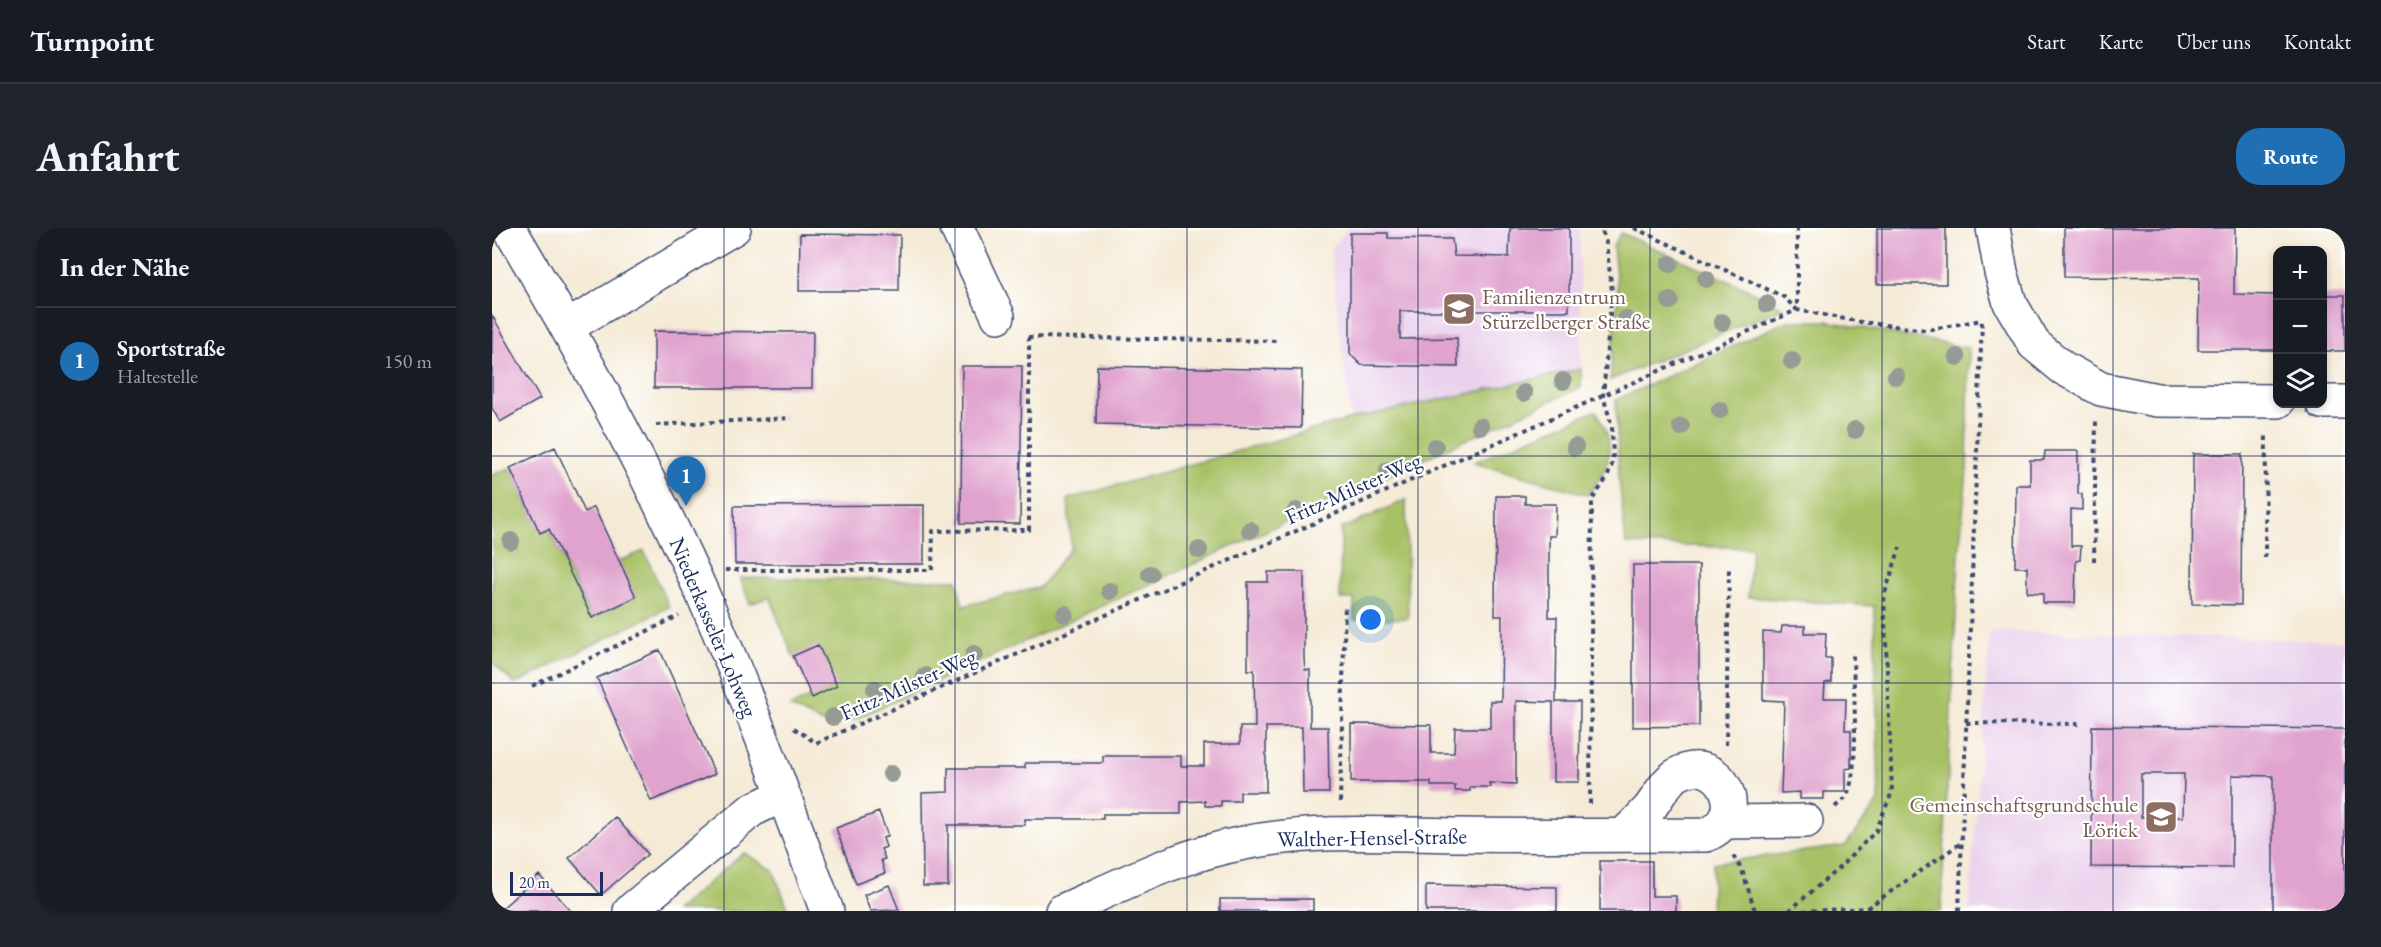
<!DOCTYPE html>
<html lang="de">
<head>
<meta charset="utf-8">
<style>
  :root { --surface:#171b24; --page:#20242c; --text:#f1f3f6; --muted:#9ea1a6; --line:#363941; --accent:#1f6fb2 }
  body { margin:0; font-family:"EB Garamond",serif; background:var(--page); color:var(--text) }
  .controls { position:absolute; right:18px; top:18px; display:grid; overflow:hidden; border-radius:12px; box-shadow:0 3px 9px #0003 }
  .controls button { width:54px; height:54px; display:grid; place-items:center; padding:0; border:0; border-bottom:2px solid var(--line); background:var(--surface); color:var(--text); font:30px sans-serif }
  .scale { position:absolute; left:18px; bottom:15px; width:93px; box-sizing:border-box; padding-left:6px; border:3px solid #1b2f5e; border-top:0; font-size:16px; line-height:21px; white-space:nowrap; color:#1b2f5e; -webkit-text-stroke:4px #fff; paint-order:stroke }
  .you { position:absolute; left:879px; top:392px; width:21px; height:21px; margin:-15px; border:4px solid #fff; border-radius:50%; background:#1a73e8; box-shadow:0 0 0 9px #1a73e833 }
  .badge { display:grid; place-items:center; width:39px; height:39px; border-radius:50%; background:var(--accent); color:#fff; font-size:20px; font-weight:700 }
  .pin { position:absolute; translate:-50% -50px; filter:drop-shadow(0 2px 3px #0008) }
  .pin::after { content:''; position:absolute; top:32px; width:21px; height:18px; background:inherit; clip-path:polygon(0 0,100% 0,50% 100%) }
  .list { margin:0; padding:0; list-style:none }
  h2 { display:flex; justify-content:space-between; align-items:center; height:78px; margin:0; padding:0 24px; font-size:26px }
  h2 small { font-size:20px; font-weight:400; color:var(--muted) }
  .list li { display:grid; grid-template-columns:39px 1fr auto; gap:18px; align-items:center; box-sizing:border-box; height:108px; padding:0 24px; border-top:2px solid var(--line) }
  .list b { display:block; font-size:22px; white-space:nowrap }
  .list p { margin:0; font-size:20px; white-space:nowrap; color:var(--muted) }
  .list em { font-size:20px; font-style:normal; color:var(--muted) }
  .icon { flex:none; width:33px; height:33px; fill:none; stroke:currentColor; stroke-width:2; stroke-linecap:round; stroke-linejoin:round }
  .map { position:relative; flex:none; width:1853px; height:683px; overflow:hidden; border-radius:24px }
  header { display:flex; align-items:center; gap:36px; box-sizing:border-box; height:84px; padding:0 30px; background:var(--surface); border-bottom:2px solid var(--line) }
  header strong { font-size:28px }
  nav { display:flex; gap:33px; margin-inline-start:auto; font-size:21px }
  .intro { display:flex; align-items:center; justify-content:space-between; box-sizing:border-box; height:144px; padding:0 36px }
  h1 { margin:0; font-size:42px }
  .button { padding:15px 27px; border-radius:24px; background:var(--accent); color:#fff; font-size:21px; font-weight:700 }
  main { display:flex; gap:36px; padding:0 36px }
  aside { flex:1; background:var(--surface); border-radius:24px; box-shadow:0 3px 9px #0003 }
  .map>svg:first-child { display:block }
</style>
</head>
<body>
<header>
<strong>Turnpoint</strong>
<nav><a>Start</a><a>Karte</a><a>Über uns</a><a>Kontakt</a></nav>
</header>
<div class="intro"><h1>Anfahrt</h1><a class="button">Route</a></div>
<main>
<aside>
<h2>In der Nähe<small></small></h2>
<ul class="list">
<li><span class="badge">1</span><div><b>Sportstraße</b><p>Haltestelle</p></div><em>150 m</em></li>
</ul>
</aside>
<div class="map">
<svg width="1853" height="683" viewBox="0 0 1853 683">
  <rect width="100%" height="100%" fill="#fff"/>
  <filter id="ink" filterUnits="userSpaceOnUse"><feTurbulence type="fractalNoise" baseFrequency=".0167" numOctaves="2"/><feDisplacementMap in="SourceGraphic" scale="12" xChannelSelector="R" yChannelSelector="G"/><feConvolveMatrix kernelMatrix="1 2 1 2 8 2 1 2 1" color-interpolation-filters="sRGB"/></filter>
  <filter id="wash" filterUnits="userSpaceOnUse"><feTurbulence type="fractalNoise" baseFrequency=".008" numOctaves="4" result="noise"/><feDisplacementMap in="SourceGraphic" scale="24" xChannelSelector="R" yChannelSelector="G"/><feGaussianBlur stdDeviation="1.35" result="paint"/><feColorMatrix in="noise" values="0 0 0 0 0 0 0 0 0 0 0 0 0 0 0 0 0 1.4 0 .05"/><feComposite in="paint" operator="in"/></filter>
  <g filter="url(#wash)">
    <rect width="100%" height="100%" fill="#f5ead6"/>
    <path fill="#ead1ec" d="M857,0H1088L1089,141L859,191L838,21Z
      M1498,403L1853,413V683H1477Z"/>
    <path fill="#a9c166" stroke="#627862" stroke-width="1.5" d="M1129,5L1261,64L1291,80L1118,152L1126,67L1121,18Z
      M1295,93H1335L1477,120L1475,243L1467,326L1449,683H1219L1221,635L1353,618L1387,573L1382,378L1256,369L1260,320L1134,316L1127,250L1124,172Z
      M1089,141V159L363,491L331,495L298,479L344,458L301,428L277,369L258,376L248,350L465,352L471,378L548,359L579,320L576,271L859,191Z
      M1104,183C1126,216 1119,237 1096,267L982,234Z
      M18,240L48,304L57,301L99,390L144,369L127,333L152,323L177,379L23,456L0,434V247Z
      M914,272L916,390L862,392V371H848L849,301Z
      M252,625L281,642L297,683H183Z"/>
    <g id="blocks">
      <path fill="#e0a3ce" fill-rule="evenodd" d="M1018,0H1077V83H908V111L965,110L966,139L869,137L858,126V5H896V10L960,11L962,28L1017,29Z
        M1385,0H1454V56H1385Z
        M1572,0H1743L1742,66L1785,67V122H1706L1707,50L1572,49Z
        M308,6L408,7L407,63H307Z
        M1830,67H1853V123H1830Z
        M0,87L48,171L8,194L0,180Z
        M162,103L321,104L320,160H162Z
        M470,138H530L528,296L469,295Z
        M605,138L810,142L809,200L604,196Z
        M63,219L93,284L102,279L144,369L100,390L57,301L48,305L18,240Z
        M1553,223H1586V266H1590V282L1579,281V318H1589L1588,332L1584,333L1583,375H1551V365L1535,364V339H1523L1524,257H1538V232H1552Z
        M1701,226H1750L1749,377L1700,376Z
        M1004,268H1033V276H1064L1063,308H1057V389H1065L1064,474H1088L1087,554H1061V474L1024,473V556L997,555L998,559H978V563H963V558H939V554H859V496L939,497V525H962L963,500H998V473H1009L1010,388H1003Z
        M432,277V336H243L242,278Z
        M1141,337H1207V498L1141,499Z
        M776,344H812V431L813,442H818V499H836L837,565H811L810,499H774V564H748V573H729V578H713V573L689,574V586H611V591H533V597H456V658H431L430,565L456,564V540H533V535H611V528H689V538H712V516H748V499H763L762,442H756V354H776Z
        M1290,398H1313V405H1334L1333,430H1339V454L1333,455L1332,470H1354L1353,502H1359V540L1353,541V564H1332V571H1308V564L1289,565L1292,473L1271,472V404L1289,405Z
        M326,417L345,458L320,470L301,428Z
        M168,422L223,546L159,573L105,450Z
        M1600,498L1853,501V683H1781V548L1740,547V640L1599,639ZM1649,546H1692L1691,589H1649Z
        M387,584L396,608L391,610L394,619L389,621L393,631L389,632L393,645L364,656L344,600Z
        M123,589L156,626L109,667L77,630Z
        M1108,633H1160V668H1184V683H1108Z
        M47,647L79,683H7Z
        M397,657L407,682L378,683L372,667Z
        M934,657L1065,659V683H934Z
        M728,671H821V683H728Z"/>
    </g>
  </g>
  <g filter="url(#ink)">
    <use href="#blocks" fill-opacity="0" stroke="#3c4b70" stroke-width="1.5"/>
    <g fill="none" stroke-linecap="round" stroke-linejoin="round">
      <defs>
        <path id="minor" d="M17,0C89,121 157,245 214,374C259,475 296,580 335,683
          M465,0L506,88
          M1501,0L1509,44L1518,75L1542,116L1571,140L1609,161L1665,172L1786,173
          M75,99L242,0
          M1830,174H1853
          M1232,594L1314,593
          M138,683L260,582L291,567
          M570,683C629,657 687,627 752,615C823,601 896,606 969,607C1051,608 1132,607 1214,607C1262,588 1227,522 1186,546C1173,553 1166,570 1157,581C1149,590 1140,599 1131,607"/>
      </defs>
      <use href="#minor" stroke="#3c4b70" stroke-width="36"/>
      <path stroke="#3c4b70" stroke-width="4" stroke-dasharray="4.5 4.5" stroke-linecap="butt" d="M1142,0L1292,69L1305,82
        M1305,0V82
        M536,109L788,113
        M164,197L299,190
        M1773,330L1774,204
        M1602,333L1604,191
        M233,342H440L441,303L537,302V110
        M40,458L187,388
        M1474,495L1590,496
        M302,500L324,515L1305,82L1369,94L1434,102L1490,92
        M1234,517L1237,339
        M848,574L853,376
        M1098,576L1100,272L1115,250L1121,234L1120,198L1111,168L1120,62L1114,15L1109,0
        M1343,579C1346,576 1351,573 1353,570C1369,549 1361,456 1361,427
        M1241,628L1250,642L1263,683
        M1375,680L1469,615
        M1297,683L1348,639L1384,603L1400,564L1392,368L1408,319
        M1311,683L1375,680L1384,683
        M1467,683L1490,93"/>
      <use href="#minor" stroke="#fff" stroke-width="33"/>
    </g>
    <g fill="#959b95">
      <circle cx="1178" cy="36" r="9"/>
      <circle cx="1214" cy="51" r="9"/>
      <circle cx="1178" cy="73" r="9"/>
      <circle cx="1275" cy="76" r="9"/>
      <circle cx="1133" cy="91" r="9"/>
      <circle cx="1230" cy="94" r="9"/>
      <circle cx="1465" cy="129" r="9"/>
      <circle cx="1300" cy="133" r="9"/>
      <circle cx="1404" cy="148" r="9"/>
      <circle cx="1071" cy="153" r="9"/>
      <circle cx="1032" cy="165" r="9"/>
      <circle cx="1228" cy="182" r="9"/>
      <circle cx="988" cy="198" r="9"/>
      <circle cx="1189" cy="199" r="9"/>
      <circle cx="1363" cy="202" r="9"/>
      <circle cx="943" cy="219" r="9"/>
      <circle cx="1083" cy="219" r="9"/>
      <circle cx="896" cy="242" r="9"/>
      <circle cx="804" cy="283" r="9"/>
      <circle cx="758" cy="302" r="9"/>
      <circle cx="19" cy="313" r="9"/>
      <circle cx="707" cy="322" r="9"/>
      <circle cx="658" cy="346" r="9"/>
      <circle cx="618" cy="363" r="9"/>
      <circle cx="573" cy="386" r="9"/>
      <circle cx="482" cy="426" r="9"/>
      <circle cx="433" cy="448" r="9"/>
      <circle cx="383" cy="461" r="9"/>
      <circle cx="341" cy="489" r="9"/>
      <circle cx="399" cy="546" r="9"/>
    </g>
  </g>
  <path fill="none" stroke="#1b2f5e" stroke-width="1.5" stroke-opacity="0.55" d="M232,0V683M463,0V683M695,0V683M926,0V683M1158,0V683M1390,0V683M1621,0V683M0,228H1853M0,455H1853"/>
  <defs>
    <symbol id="school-square" viewBox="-11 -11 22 22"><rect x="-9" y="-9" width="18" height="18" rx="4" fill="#8d6e63" stroke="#fff"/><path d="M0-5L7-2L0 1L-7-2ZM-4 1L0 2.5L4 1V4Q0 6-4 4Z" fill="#fff"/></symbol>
  </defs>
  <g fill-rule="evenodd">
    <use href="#school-square" x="948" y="62" width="38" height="38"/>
    <use href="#school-square" x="1650" y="570" width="38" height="38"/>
  </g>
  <g text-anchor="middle" stroke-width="4.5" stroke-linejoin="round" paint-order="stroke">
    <g font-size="22" fill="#785e54" stroke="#fff" text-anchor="start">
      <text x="990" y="76">Familienzentrum<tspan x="990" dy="25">Stürzelberger Straße</tspan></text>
      <text x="1646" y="584" text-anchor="end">Gemeinschaftsgrundschule<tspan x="1646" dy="25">Lörick</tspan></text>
    </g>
    <g font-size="22" fill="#1b2f5e" stroke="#fff">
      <text transform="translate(861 260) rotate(-24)" y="8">Fritz-Milster-Weg</text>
      <text transform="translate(222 399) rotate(67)" y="8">Niederkasseler Lohweg</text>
      <text transform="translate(416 456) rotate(-24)" y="8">Fritz-Milster-Weg</text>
      <text transform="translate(880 609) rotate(-1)" y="8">Walther-Hensel-Straße</text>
    </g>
  </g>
</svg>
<div class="controls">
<button>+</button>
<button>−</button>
<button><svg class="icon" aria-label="layers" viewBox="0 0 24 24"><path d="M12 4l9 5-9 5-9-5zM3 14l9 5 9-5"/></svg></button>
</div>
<div class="scale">20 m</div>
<div class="you"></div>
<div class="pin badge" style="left:194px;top:278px">1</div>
</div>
</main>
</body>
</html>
